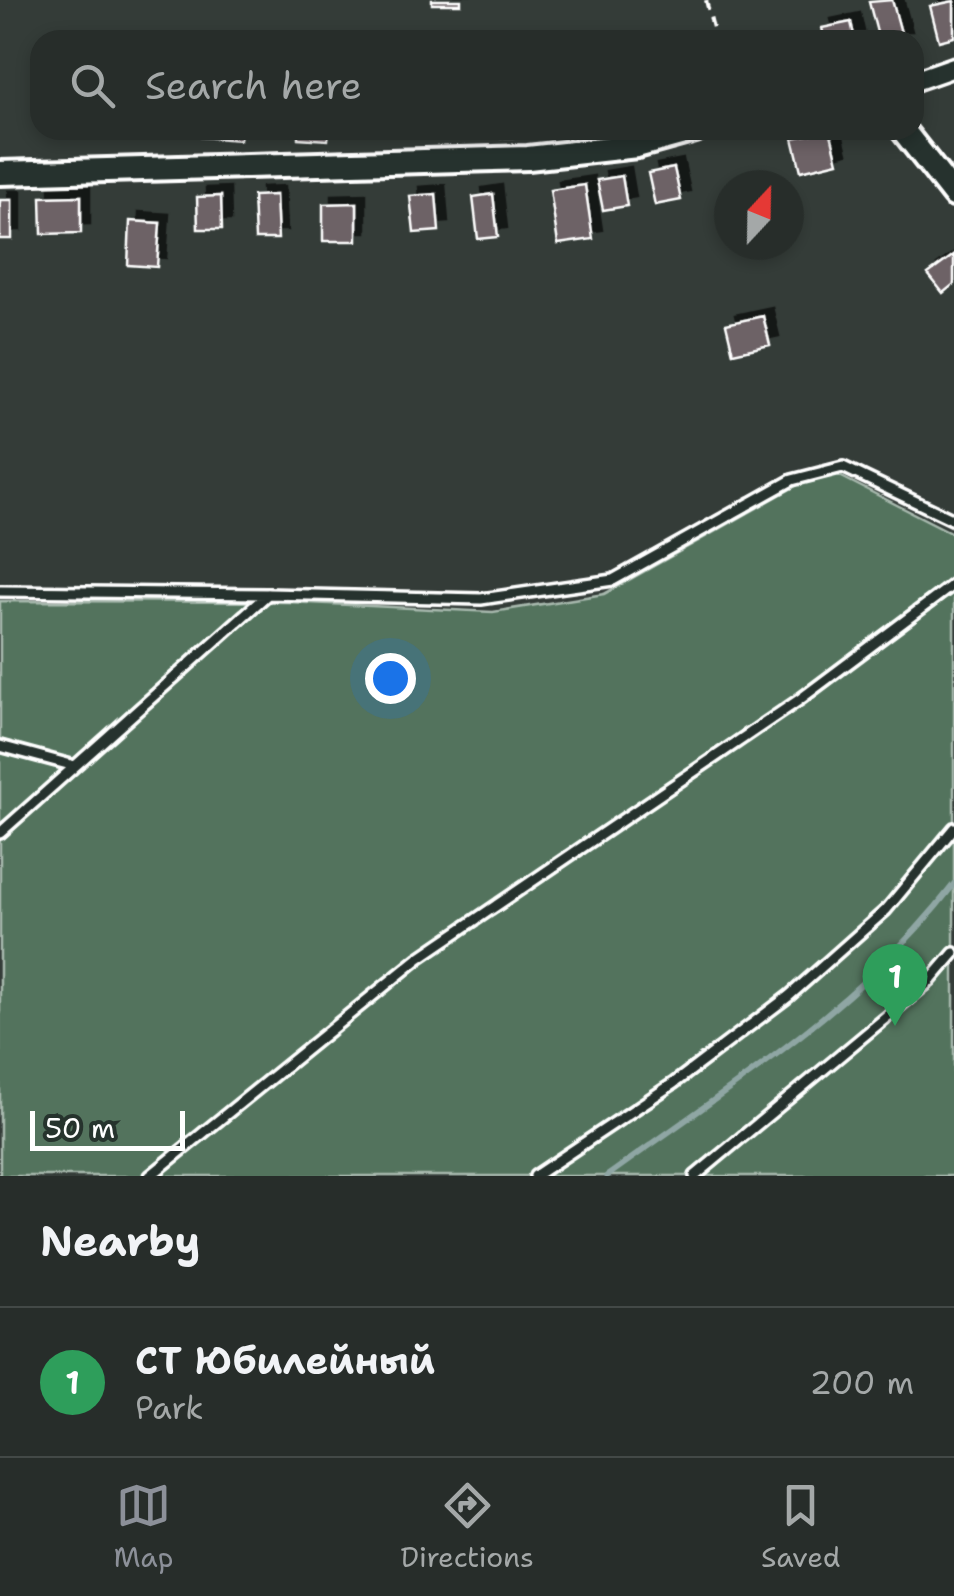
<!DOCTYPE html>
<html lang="en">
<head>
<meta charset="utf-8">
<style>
  :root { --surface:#272d2a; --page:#333936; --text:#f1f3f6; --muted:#a4a8a8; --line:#434947; --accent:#8c9099 }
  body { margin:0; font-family:"Shantell Sans",sans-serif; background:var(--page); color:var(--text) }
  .compass { position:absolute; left:714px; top:170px; width:90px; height:90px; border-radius:50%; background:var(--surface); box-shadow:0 5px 15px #0003; rotate:22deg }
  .scale { position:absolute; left:30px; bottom:25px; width:155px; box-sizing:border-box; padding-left:10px; border:5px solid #fff; border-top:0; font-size:28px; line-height:35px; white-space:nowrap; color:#fff; -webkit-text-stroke:8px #26332d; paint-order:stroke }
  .you { position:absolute; left:390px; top:678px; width:35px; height:35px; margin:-25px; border:8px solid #fff; border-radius:50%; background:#1a73e8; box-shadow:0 0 0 15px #1a73e833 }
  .badge { display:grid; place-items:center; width:65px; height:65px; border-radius:50%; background:var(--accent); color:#fff; font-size:32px; font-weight:700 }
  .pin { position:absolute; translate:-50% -82px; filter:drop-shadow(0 2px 5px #0008) }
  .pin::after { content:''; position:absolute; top:52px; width:35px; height:30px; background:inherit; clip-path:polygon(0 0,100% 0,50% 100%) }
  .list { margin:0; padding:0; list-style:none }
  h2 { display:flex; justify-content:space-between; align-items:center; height:130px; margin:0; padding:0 40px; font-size:42px }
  h2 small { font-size:32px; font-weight:400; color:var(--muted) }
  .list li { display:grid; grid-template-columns:65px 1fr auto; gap:30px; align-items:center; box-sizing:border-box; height:150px; padding:0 40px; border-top:2px solid var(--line) }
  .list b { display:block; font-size:38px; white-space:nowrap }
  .list p { margin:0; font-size:32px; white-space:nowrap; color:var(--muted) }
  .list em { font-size:32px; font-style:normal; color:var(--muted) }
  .icon { flex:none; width:55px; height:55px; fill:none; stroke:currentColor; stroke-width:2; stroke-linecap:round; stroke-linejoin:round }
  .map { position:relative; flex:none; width:954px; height:1176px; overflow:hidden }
  .search { position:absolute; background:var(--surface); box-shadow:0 5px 15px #0003; left:30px; right:30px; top:30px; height:110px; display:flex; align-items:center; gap:25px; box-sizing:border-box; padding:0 35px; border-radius:30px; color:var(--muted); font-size:38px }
  .sheet { height:280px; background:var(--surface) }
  nav { display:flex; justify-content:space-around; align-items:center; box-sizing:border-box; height:140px; border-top:2px solid var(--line); background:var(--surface); font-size:28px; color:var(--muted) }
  nav a { display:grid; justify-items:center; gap:5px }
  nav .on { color:var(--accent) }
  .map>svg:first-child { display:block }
</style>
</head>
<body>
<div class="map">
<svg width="954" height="1176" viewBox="0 0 954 1176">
  <defs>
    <filter id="shadow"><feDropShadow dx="9" dy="-9" stdDeviation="0" flood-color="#0009"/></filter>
  </defs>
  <rect width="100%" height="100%" fill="#343c38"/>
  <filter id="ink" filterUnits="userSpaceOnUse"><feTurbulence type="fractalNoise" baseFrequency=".01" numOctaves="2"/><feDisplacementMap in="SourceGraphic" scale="20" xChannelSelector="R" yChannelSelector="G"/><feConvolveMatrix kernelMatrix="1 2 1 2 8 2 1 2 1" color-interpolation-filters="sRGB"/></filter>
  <g filter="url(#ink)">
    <path fill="#52735d" stroke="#a8b9ae" stroke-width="2.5" d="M826,469L954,534V1176H0V601L288,602L493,612L604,594Z"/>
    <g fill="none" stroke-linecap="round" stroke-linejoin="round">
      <path stroke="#8fa6a4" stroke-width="6" d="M607,1176C731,1086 860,1007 954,884"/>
    </g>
    <path fill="#6d6266" stroke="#fff" stroke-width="2.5" filter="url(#shadow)" d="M432,0H461V4H432Z
      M892,0L903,40H879L869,2Z
      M954,1V37L939,41L930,6Z
      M851,22L855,40H825L822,28Z
      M107,130H134V134L106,133Z
      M201,130H241L240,140L201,137Z
      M298,130H329L328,140L298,138Z
      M441,130H475V134L441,137Z
      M484,130H513V137H484Z
      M547,130H588V132L547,135Z
      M830,130L838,162L801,171L793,138Z
      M674,168L681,200L655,205L648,173Z
      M622,176L627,206L603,210L597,180Z
      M585,185L593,239L558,244L550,190Z
      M436,194L439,231L414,233L410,196Z
      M493,194L498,237L478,239L473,197Z
      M276,195L278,239H255L253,196Z
      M81,196V233L42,234L41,197Z
      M221,196L222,229H198L197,197Z
      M0,200H12V239H0Z
      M357,203V241H323V204Z
      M130,221L160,223L157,267L128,265Z
      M954,255V284L943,293L928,274Z
      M763,316L770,345L733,353L726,324Z"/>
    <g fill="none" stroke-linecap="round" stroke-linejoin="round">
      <defs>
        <path id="service" d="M0,591L267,594
          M0,746L75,766
          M0,833L268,594L481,599L613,580L792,480L843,467L954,520
          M150,1176L419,958L799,700L954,584
          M535,1176L674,1083L789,996L886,910L954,828
          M695,1176L930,981L954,953"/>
        <path id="minor" d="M914,81L954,67"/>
        <path id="tertiary" d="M903,130L954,195
          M0,173L528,158L637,146L695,130"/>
      </defs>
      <use href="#service" stroke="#fff" stroke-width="16"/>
      <use href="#minor" stroke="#fff" stroke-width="25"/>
      <use href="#tertiary" stroke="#fff" stroke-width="30"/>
      <path stroke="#fff" stroke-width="4" stroke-dasharray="10 8" stroke-linecap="butt" d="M706,0L716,40"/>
      <use href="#service" stroke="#26332d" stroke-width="9"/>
      <use href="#minor" stroke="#26332d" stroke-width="18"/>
      <use href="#tertiary" stroke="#26332d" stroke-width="22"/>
    </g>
  </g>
</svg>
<svg class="compass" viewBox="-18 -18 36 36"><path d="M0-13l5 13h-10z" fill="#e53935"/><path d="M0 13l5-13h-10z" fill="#a4a8a8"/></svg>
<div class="scale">50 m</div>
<div class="you"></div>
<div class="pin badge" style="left:895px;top:1026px;background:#2e9e5b">1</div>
<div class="search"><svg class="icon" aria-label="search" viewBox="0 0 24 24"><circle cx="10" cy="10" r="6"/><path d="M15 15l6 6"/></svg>Search here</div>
</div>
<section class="sheet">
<h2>Nearby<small></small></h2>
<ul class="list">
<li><span class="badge" style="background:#2e9e5b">1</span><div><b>СТ Юбилейный</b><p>Park</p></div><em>200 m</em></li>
</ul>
</section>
<nav>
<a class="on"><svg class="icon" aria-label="map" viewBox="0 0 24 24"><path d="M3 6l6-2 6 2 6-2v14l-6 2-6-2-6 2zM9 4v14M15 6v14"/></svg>Map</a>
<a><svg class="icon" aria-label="directions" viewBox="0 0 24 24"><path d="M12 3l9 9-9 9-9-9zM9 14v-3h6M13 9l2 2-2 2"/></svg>Directions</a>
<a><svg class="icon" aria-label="saved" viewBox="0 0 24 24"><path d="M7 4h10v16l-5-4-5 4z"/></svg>Saved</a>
</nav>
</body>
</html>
